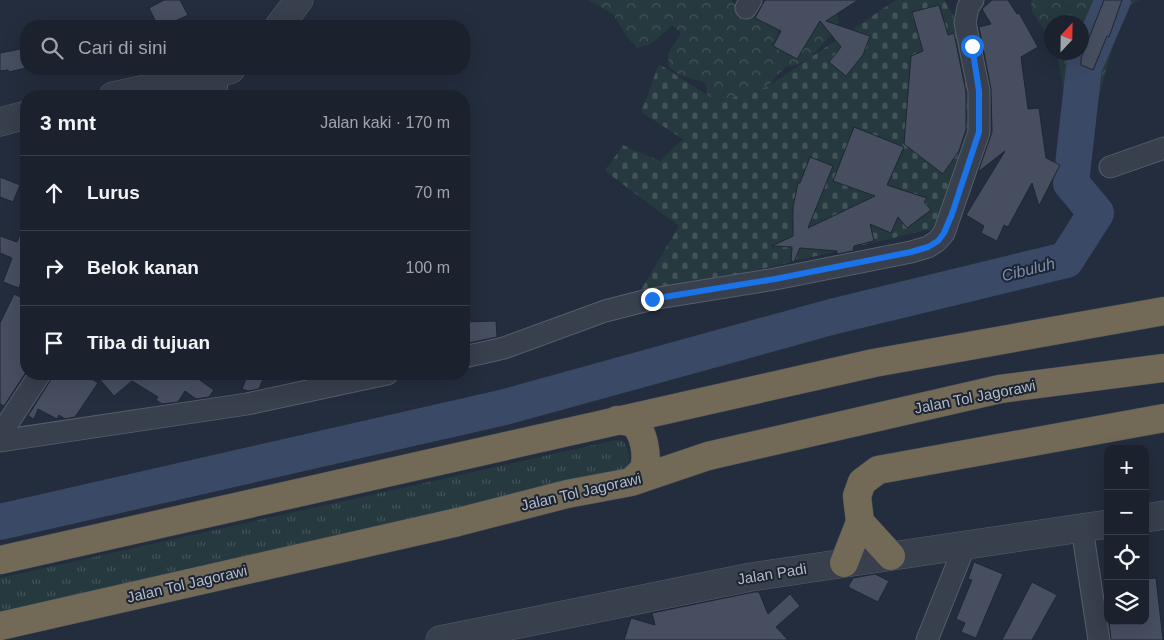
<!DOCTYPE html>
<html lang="id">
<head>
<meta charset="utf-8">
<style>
  :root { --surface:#1b222e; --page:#282f3a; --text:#f1f3f6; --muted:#a0a4aa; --line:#393f4a }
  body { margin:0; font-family:Arial,sans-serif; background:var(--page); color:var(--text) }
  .controls { position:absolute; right:15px; bottom:15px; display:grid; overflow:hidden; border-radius:10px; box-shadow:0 5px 20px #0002 }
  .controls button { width:45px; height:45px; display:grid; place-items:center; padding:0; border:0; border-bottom:1px solid var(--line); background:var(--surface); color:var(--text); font:25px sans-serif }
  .compass { position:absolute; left:1044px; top:15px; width:45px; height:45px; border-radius:50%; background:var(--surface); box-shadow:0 5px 20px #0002; rotate:22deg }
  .stop { position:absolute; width:15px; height:15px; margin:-11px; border:4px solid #1a73e8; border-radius:50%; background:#fff }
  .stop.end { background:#1a73e8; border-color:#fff; box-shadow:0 1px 5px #0008 }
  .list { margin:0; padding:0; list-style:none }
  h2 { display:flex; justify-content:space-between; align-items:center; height:65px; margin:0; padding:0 20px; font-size:21px }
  h2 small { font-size:16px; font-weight:400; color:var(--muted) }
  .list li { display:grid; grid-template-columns:32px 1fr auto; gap:15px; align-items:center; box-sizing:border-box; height:75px; padding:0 20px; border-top:1px solid var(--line) }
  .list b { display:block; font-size:19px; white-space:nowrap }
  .list em { font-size:16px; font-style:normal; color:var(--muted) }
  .icon { flex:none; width:28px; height:28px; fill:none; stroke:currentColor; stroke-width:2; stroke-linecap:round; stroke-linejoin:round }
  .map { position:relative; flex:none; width:1164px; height:640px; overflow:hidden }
  .search { position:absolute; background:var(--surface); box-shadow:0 5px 20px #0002; left:20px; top:20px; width:450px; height:55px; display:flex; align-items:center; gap:12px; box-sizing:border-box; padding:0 18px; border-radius:20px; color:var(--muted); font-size:19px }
  .panel { position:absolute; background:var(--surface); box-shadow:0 5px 20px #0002; left:20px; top:90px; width:450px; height:290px; border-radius:20px }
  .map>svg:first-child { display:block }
</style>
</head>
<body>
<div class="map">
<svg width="1164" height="640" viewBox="0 0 1164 640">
  <defs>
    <pattern id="grass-tufts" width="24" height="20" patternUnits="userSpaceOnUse" patternTransform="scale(1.25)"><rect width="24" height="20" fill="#26393e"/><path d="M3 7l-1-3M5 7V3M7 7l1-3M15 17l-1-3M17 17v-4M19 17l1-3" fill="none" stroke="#435458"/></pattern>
    <pattern id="forest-crowns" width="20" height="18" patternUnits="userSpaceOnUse" patternTransform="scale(1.25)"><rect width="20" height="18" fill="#26393e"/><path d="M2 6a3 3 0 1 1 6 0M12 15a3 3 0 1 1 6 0" fill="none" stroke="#435458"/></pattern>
    <pattern id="cemetery-stones" width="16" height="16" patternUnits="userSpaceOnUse" patternTransform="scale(1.25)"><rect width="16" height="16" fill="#26393e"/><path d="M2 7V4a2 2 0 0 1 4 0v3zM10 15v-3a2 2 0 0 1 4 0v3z" fill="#435458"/></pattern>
  </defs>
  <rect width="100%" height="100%" fill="#242d3d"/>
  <path fill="url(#grass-tufts)" d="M616,440L623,441C630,451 633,463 624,473L0,611V578Z"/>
  <path fill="url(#forest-crowns)" d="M588,0H731L742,14L767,16L777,22L778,36L836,9L839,22L831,35L811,57L799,64L786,67L776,76L741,125L707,96L706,83L679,75L669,67L668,54L681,33L672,25L651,44L637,48L627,37L613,14Z
    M1031,0H1140L1123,8L1096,108L1066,105L1057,53L1082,52V22H1052L1051,41L1032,11Z"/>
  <path fill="url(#cemetery-stones)" d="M896,0H944L953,15L976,137L948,225L744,273L639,293L679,226L605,171L623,145L660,161L683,139L641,112L659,64L718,102L767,87Z"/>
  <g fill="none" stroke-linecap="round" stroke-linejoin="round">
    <path stroke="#3a4965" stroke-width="36" d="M0,522L505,407L831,317L1066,260L1096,213L1071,183L1084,67L1113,0"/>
  </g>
  <path fill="#464e60" stroke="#1f2634" d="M164,0H180L188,15L165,26H158L149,8Z
    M765,0H858L826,21L870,36L863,55L846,76L829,62L841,47L820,21L797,59L773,46L781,31L755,18Z
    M992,0H1008L1017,14L1019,13L1038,47L1021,57L1028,109L1039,108L1046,158L1060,165L1039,206L1032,183L1008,227L1004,225L997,241L981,233L984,226L966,215L1005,151L978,172L992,132L991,89L979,27L991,24L982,9Z
    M1104,0H1122L1109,37L1107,36L1093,70L1081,65V58Z
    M939,5L948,35L954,33L966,92V130L959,151L943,174L904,144L911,56L923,51L912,12Z
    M26,48V68L9,72L8,70L0,71V53Z
    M854,127L904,147L887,185L927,198L924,202L931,210L907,228L898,217L891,233L870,224L874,241L854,246L853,251L837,254V251L800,248L794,262L791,261L792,247L772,246L793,236V207L798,183H800L810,157L833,166L808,228L875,196L833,181Z
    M0,177L20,185L13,202L0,197Z
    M24,224H26V267L19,288L3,282L12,258L0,253V236L17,242Z
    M14,294L26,300V372L4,406L0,404V323Z
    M496,321L497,337L464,344V322Z
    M52,374H84L98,383L75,417L65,419L59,415L57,419L38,409L34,419L28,416L50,381Z
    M95,374H196L194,376L214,390L209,397L196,399L185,391L178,402L162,404L156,400L158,397L132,381L114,396Z
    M248,374H265L259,389L248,391L242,389Z
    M974,562L1003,574L976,638L961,632L965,623L956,619L972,580L968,579Z
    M875,574L889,581L878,602L848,587L853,578Z
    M1156,578L1163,640H1111L1109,621H1145V579Z
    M1032,582L1057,595L1032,640H1002Z
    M754,592H759L768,614L790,594L800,606L776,627L788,640H624L631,618L655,625L652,613Z"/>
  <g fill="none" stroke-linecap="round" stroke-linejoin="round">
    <defs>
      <path id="minor" d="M746,8L751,0
        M216,96L217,74
        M1110,167L1164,148
        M464,357L504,348L605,311L652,299L775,279L911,252L928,247L937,241L944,233L979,132V91L965,23L968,7L973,0
        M0,435L40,374
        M0,441L247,404L387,374
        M1082,528L1099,640
        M927,640L965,545"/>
      <path id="tertiary" d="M279,26L299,0
        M113,96L217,74L231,69
        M0,122L26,115
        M1145,518L1164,515
        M440,640L751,577L1108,524"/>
      <path id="motorway" d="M617,420C621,421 628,421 632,423C644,429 649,459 643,470C640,474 635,478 631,482
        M891,556L860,522L857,496L862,482L878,470L1164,418
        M0,560L874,363L1164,311
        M844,563L860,522
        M0,626L458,522L567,494L631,482L708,456L1000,389L1164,368"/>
    </defs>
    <use href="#minor" stroke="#565d6b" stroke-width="23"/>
    <use href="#tertiary" stroke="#565d6b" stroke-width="29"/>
    <use href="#motorway" stroke="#434a58" stroke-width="29"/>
    <use href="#minor" stroke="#383f4d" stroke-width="21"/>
    <use href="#tertiary" stroke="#383f4d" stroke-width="28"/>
    <use href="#motorway" stroke="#726a56" stroke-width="28"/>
  </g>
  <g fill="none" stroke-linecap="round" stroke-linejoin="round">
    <path stroke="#1a73e8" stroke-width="6" d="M652,299L775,279L911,252L928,247L938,241L944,233L952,214L979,132V91L972,46"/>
  </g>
  <g text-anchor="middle" stroke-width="4" stroke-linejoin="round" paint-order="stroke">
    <g font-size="15" fill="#b4bac8" stroke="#1d2432">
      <text transform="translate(975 397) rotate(-11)" y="5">Jalan Tol Jagorawi</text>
      <text transform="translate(581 492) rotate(-13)" y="5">Jalan Tol Jagorawi</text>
      <text transform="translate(772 574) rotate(-9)" y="5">Jalan Padi</text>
      <text transform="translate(187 584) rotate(-13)" y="5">Jalan Tol Jagorawi</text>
    </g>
    <g font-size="16" font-style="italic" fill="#7c8eaf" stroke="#1d2432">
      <text transform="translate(1028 269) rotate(-14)" y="6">Cibuluh</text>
    </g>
  </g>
</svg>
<div class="controls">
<button>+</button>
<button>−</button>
<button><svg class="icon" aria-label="locate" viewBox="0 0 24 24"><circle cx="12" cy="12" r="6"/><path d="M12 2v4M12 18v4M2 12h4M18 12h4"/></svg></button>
<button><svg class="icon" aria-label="layers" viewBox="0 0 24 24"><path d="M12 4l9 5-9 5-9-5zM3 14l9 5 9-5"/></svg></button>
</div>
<svg class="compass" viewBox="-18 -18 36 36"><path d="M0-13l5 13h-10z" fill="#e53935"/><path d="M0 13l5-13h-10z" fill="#a0a4aa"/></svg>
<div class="stop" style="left:972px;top:46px"></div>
<div class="stop end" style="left:652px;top:299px"></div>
<div class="search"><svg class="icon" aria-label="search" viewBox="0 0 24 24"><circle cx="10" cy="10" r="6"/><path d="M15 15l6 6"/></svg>Cari di sini</div>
<section class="panel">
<h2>3 mnt<small>Jalan kaki · 170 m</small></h2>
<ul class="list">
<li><svg class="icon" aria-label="ahead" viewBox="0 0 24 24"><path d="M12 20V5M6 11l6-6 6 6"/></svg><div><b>Lurus</b></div><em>70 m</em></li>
<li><svg class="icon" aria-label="right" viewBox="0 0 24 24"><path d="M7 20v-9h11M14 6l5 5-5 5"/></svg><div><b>Belok kanan</b></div><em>100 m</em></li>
<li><svg class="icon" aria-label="arrive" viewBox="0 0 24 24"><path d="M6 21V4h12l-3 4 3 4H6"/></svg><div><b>Tiba di tujuan</b></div></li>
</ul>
</section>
</div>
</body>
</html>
